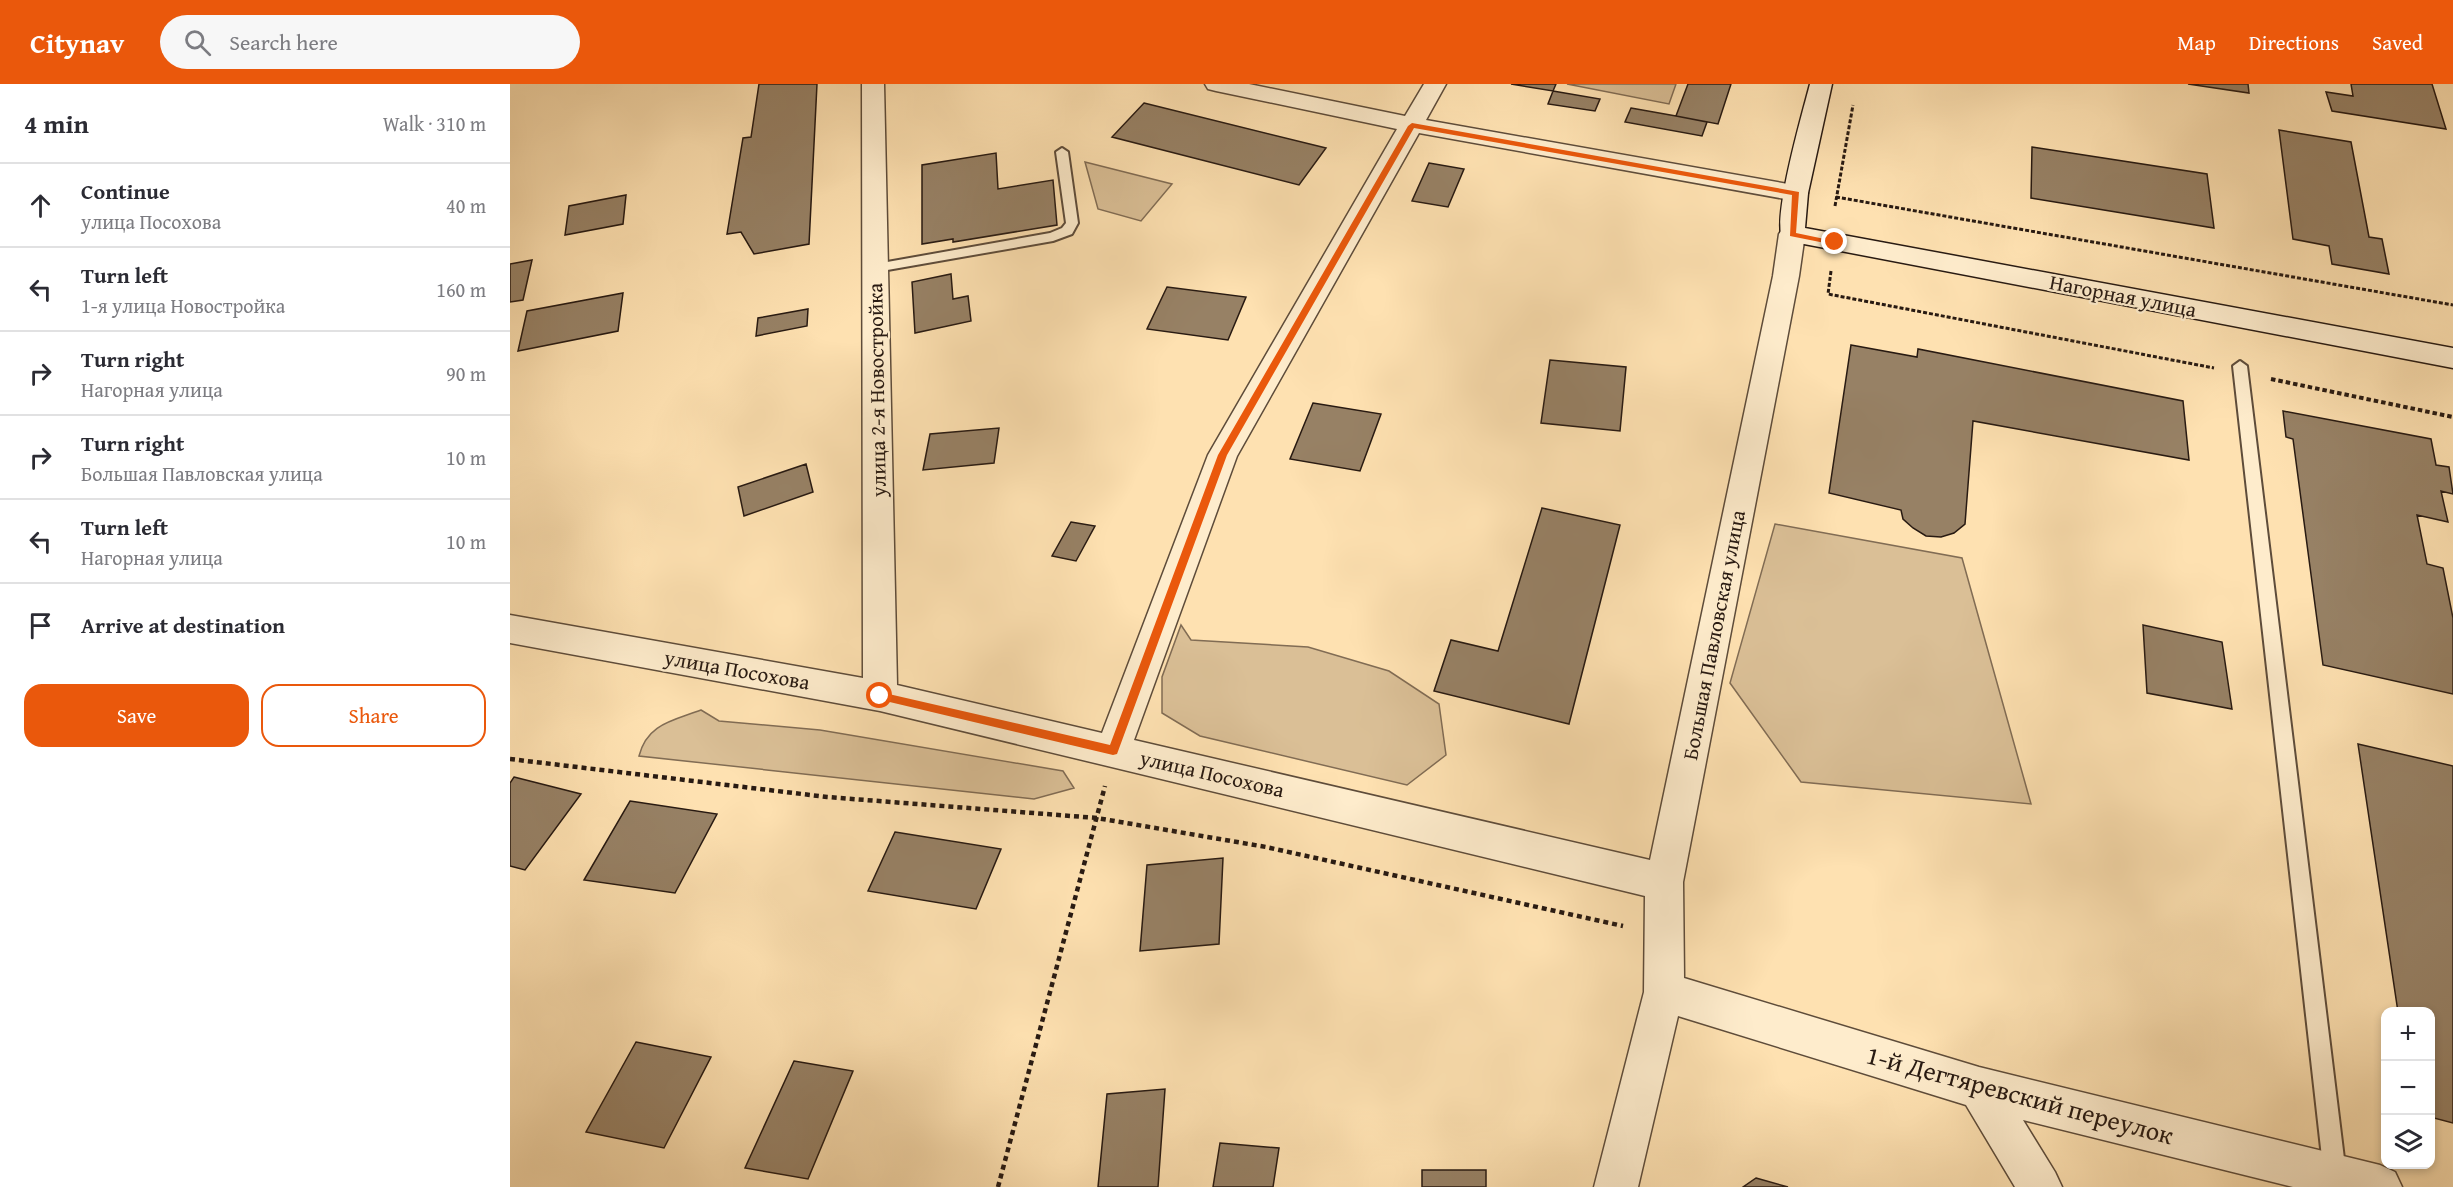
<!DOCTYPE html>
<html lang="en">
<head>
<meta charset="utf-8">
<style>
  :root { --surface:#fff; --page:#f7f7f7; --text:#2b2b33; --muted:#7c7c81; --line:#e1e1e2; --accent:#ea580c }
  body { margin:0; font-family:"Gentium Book Plus",serif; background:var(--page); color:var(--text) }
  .controls { position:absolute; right:18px; bottom:18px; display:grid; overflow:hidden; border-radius:12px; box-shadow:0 3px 9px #0003 }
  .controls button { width:54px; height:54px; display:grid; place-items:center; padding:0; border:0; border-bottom:2px solid var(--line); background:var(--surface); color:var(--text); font:30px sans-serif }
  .stop { position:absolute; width:18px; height:18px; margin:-14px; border:4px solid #ea580c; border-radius:50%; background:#fff }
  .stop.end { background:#ea580c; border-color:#fff; box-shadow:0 2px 6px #0008 }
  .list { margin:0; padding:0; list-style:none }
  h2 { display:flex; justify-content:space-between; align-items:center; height:78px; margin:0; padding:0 24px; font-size:26px }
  h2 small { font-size:20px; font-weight:400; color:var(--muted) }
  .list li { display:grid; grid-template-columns:39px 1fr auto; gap:18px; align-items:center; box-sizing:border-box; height:84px; padding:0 24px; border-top:2px solid var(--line) }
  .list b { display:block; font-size:22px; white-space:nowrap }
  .list p { margin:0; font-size:20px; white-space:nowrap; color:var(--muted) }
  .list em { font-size:20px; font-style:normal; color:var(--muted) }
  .actions { display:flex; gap:12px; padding:18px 24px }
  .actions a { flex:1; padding:14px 0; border:2px solid var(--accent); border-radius:18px; text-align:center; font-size:21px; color:var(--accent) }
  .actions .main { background:var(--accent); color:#fff }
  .icon { flex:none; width:33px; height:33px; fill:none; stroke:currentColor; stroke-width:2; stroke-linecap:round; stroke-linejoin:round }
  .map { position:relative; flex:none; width:1943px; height:1103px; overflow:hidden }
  header { display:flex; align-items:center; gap:36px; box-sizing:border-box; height:84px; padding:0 30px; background:var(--accent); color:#fff }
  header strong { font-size:28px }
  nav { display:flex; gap:33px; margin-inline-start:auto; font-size:21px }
  .search { width:420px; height:54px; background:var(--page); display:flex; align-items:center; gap:15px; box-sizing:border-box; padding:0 21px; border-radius:33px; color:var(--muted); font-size:22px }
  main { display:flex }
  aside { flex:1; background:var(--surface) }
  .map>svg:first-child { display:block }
</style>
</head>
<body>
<header>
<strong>Citynav</strong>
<div class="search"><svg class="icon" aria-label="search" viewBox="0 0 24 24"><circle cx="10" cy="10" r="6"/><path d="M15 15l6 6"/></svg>Search here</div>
<nav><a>Map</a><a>Directions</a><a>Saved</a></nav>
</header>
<main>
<aside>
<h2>4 min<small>Walk · 310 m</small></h2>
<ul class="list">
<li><svg class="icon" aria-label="ahead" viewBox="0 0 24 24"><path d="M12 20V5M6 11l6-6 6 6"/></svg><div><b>Continue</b><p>улица Посохова</p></div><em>40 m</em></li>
<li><svg class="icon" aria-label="left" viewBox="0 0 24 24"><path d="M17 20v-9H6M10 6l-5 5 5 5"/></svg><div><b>Turn left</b><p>1-я улица Новостройка</p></div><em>160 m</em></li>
<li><svg class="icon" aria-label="right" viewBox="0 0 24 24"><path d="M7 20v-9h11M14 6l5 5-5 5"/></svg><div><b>Turn right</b><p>Нагорная улица</p></div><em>90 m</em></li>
<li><svg class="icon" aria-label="right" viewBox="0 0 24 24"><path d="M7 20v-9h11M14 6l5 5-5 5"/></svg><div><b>Turn right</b><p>Большая Павловская улица</p></div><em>10 m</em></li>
<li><svg class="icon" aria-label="left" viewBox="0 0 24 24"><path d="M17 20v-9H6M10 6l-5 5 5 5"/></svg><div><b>Turn left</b><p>Нагорная улица</p></div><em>10 m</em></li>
<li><svg class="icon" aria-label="arrive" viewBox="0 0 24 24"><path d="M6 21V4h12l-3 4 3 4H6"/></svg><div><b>Arrive at destination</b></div></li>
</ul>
<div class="actions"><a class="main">Save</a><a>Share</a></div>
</aside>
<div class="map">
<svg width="1943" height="1103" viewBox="0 0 1943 1103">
  <rect width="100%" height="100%" fill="#fee1b1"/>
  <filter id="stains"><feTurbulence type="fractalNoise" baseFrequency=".00333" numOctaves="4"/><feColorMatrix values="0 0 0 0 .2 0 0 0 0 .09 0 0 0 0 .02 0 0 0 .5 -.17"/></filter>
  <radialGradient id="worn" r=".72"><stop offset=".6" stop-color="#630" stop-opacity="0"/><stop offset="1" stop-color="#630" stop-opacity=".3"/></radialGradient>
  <path fill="#dabf96" stroke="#816c54" stroke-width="1.5" d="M1057,0H1166L1159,20Z
    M575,78L662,100L631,137L588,125Z
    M1265,440L1452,474L1521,720L1291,698L1220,599Z
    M671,541L681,556L798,563L879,587L929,620L936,671L897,701L690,652L652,629V593Z
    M191,626L209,637L310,646L553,687L564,704L524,715L129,672C137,640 162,637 191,626Z"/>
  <path fill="#978165" stroke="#281a12" stroke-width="1.5" d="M249,0H307L299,160L244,170L231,148L217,150L233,54L241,53Z
    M1001,0H1046L1043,7Z
    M1178,0H1221L1208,40L1166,32Z
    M1678,0H1738L1739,9Z
    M1841,0H1922L1936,45L1822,27L1816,8L1843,12Z
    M1043,7L1090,15L1085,27L1038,20Z
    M634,19L816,64L789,101L602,53Z
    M1121,24L1166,32L1197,38L1192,52L1115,38Z
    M1769,46L1841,58L1859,153L1872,155L1879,190L1822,180L1819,162L1783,155Z
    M1522,63L1697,90L1704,144L1521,114Z
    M486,69L488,105L543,96L547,141L443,158V155L412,160V81Z
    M919,79L954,85L938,123L902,117Z
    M116,111L113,140L55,151L59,122Z
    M22,176L13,216L0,218V180Z
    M441,190L443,215L458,212L461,237L405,249L402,198Z
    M657,203L736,213L718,256L637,245Z
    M113,209L108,247L8,267L17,227Z
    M298,225L297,242L246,252L248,234Z
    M1341,261L1407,273L1408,265L1673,317L1679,376L1463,337L1455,440L1444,449L1431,453L1416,452L1403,444L1393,435L1391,426L1319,409Z
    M1040,276L1116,283L1110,347L1031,339Z
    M803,319L871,330L850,387L780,375Z
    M1773,327L1921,355L1926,381L1939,383L1943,410L1931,407L1938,438L1907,431L1917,480L1933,484L1943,534V610L1813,581L1783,355L1776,353Z
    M489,344L484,379L413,386L420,350Z
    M296,380L303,408L234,432L228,403Z
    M1032,424L1110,441L1059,640L924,607L941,556L988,567Z
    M561,438L585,442L566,477L542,472Z
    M1633,541L1712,558L1722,625L1637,609Z
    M1848,660L1943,682V1039L1920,1033V928H1888Z
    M4,693L71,710L15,786L0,782V699Z
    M120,717L207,730L165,809L74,796Z
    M385,748L491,765L466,825L358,807Z
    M713,774L709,860L630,867L637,781Z
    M126,958L201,973L154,1064L76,1048Z
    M284,977L343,987L298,1095L235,1084Z
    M655,1005L648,1103H588L597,1010Z
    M710,1059L769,1064L763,1103H703Z
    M912,1086H976V1103H912Z
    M1246,1094L1278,1103H1233Z"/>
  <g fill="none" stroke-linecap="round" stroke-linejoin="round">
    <defs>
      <path id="service" d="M552,64L558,68L568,139L562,150L543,157L366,188L361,187L359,184L361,181L366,180L540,149L552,144L556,139L546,68Z
        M1730,277L1737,282L1836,1091L1833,1099L1825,1102L1817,1099L1814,1091L1723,282Z"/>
      <path id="minor" d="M352,0H374L387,601L592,649L698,371L887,45L706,7L698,5L695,0H739L895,32L914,0H936L916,36L1295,103L1298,109L1295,115L1286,117L909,49L727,372L624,656L1140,776L1263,192L1269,150L1273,144L1282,142L1291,144L1295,150L1289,192L1173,798L1174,894L1469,983L1870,1081L1885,1088L1892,1103H1783L1513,1036L1545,1088L1552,1103H1505L1456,1021L1168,932L1128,1103H1084L1134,908L1135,812L370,627L0,559V531L353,594Z"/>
      <path id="secondary" d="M1300,0H1322L1298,109L1295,144L1943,264V284L1273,156C1261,137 1293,27 1300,0Z"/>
    </defs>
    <use href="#service" stroke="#5e4c3a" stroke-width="4"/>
    <use href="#minor" stroke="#5e4c3a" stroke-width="3"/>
    <use href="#secondary" stroke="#281a12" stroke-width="3"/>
    <path stroke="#281a12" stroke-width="3" stroke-dasharray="4 2" stroke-linecap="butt" d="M1326,113L1943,221
      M1325,122L1343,21
      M1321,187L1318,210L1704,284"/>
    <path stroke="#281a12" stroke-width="4" stroke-dasharray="4.5 3" stroke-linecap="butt" d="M1761,295L1943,333"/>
    <path stroke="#281a12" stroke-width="4.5" stroke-dasharray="5 4" stroke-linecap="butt" d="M0,675L317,713L587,734L756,763L1113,842
      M488,1103L595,702"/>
    <use href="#service" fill="#feeccc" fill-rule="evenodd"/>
    <use href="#minor" fill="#feeccc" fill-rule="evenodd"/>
    <use href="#secondary" fill="#feeccc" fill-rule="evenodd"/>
  </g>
  <path fill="#ea580c" d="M902,39L1289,108L1286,149L1329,158L1325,161L1280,152L1282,111L904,44L717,371L607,670L603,671L367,615L365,612L370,608L600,661L708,371L898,42Z"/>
  <g text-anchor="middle" stroke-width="4.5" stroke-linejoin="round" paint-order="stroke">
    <g font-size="21" fill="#281a12" stroke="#feeccc">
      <text transform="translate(1613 212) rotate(11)" y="7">Нагорная улица</text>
      <text transform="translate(367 306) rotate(-91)" y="7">улица 2-я Новостройка</text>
      <text transform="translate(1204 551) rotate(-79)" y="7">Большая Павловская улица</text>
      <text transform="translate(227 586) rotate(10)" y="7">улица Посохова</text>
      <text transform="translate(702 690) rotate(13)" y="7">улица Посохова</text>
    </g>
    <g font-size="26" fill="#281a12" stroke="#feeccc">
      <text transform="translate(1510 1011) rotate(15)" y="9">1-й Дегтяревский переулок</text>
    </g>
  </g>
  <rect width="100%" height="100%" filter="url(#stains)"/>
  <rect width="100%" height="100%" fill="url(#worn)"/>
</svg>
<div class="controls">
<button>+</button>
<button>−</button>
<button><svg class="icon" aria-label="layers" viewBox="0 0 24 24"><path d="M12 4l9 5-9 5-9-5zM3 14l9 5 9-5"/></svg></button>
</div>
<div class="stop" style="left:370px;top:612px"></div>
<div class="stop end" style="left:1325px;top:158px"></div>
</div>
</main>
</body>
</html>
